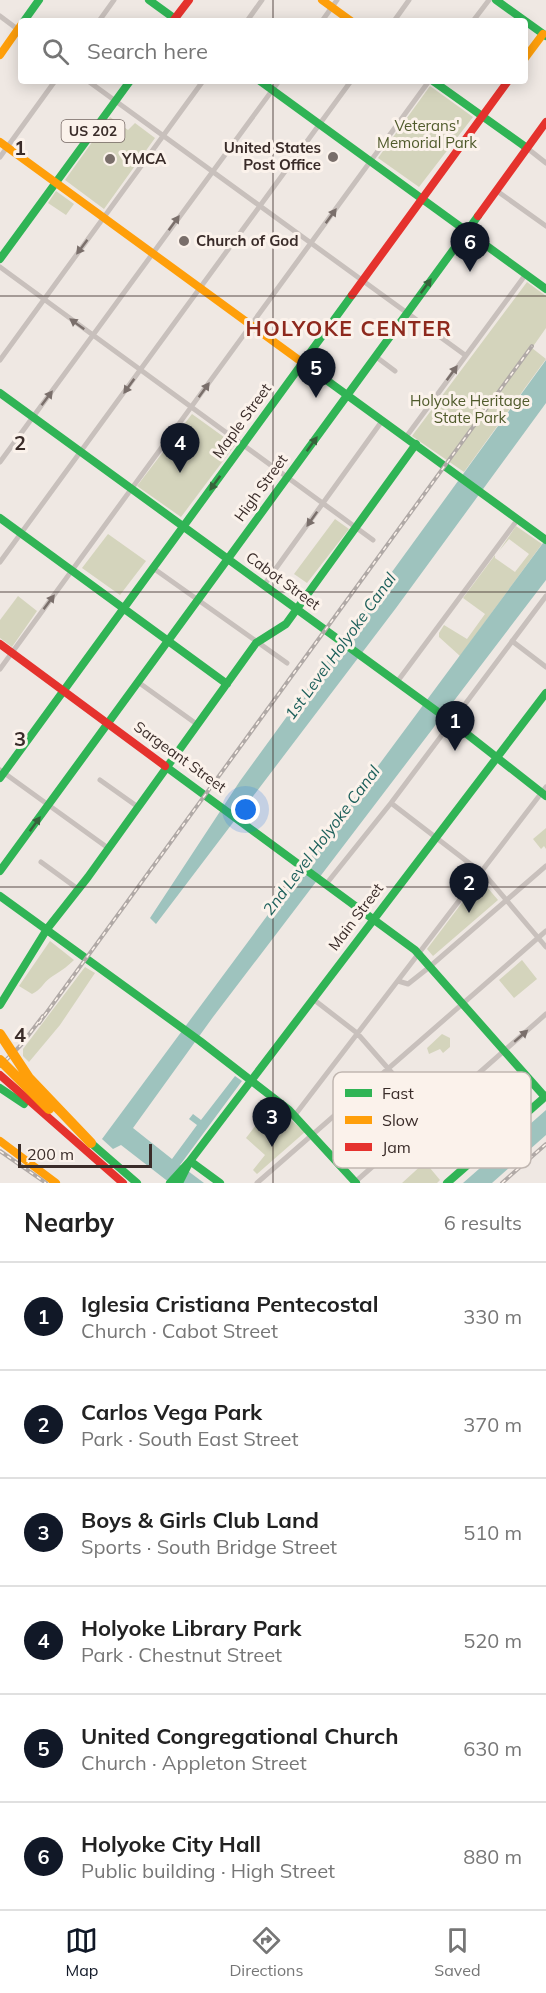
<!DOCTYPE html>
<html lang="en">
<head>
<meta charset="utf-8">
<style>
  :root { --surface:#fff; --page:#f6f6f6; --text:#222; --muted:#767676; --line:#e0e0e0; --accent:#111827 }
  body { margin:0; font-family:Mulish,sans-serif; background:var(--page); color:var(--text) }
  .scale { position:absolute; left:18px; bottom:15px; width:134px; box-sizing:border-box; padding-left:6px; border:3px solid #3a2c29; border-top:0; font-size:16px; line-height:21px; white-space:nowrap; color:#3a2c29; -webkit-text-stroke:4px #fbf2eb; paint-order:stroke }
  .you { position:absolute; left:246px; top:810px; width:21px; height:21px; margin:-15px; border:4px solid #fff; border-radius:50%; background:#1a73e8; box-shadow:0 0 0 9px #1a73e833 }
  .badge { display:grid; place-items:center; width:39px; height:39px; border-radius:50%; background:var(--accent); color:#fff; font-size:20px; font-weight:700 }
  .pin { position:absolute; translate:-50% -50px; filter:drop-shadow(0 2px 3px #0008) }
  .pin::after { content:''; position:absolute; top:32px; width:21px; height:18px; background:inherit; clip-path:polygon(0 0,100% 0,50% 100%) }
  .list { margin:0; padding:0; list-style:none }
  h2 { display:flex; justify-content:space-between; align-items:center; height:78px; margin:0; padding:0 24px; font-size:26px }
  h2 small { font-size:20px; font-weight:400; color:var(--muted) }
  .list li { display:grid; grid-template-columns:39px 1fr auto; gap:18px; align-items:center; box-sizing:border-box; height:108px; padding:0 24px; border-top:2px solid var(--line) }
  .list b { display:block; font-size:22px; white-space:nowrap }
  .list p { margin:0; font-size:20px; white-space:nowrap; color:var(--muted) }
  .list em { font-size:20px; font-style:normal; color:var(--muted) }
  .icon { flex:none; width:33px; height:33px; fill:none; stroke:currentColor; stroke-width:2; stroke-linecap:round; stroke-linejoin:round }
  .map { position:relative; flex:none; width:546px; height:1183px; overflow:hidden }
  .search { position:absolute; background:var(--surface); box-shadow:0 3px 15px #0003; left:18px; right:18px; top:18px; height:66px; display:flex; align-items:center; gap:15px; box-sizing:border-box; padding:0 21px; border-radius:6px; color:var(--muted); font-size:22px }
  .sheet { height:726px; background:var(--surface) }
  nav { display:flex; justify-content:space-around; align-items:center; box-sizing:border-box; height:84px; border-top:2px solid var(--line); background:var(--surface); font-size:16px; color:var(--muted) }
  nav a { display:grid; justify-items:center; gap:3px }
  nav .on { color:var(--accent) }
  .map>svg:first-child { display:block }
</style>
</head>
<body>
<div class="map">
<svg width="546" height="1183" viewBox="0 0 546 1183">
  <rect width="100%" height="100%" fill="#efe8e3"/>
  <path fill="#d4d4bc" d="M430,86L473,117L419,187L378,158Z
    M110,117L128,130L135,123L155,138L104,209L65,180Z
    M56,191L74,204L66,215L48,203Z
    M527,282L546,296V328L532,348L546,359L464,472L412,436Z
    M192,414L235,445L181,517L137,486Z
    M335,519L349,529L307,583L294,574Z
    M516,526L542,544L460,656L439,637V633L444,625L467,639L485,614L463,598L495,555V558L515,572L529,554L509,539L499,551Z
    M108,534L146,561L120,595L82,568Z
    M18,596L37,611L12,647L0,638V620Z
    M546,828V849L544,846L541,849L533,839Z
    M480,879L498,900L433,956L427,949Z
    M50,941L74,960C66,968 59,972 50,978C43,983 41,990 32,994L19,986Z
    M522,960L537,979L514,998L499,980Z
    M85,967L95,973L60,1025L29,1062L23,1056V1049Z
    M442,1034L450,1038V1047L443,1053L440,1049L429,1054L427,1048Z
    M272,1104L305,1132L257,1174L253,1170L265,1155L246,1138Z
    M425,1162L440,1180L437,1183H402Z"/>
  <path fill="#9ec3be" d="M546,360V403L396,608L156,924L150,918L240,781Z
    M546,539V580L213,1017L133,1128L172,1159L197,1125L189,1119L193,1114L201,1120L235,1076L242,1081L180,1165L204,1183H170L121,1145L113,1149L102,1139Z
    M546,1110V1135L492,1183H463Z"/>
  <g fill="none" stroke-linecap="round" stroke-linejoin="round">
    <path stroke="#c8c0bc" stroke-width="5" d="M0,16L20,31
      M99,21L114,0
      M247,21L262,0
      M322,21L337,0
      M394,21L409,0
      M473,21L489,0
      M88,81L465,355
      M527,148L546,163
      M0,157L55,81
      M497,191L546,226
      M0,267L373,540
      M375,356L395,371
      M0,360L203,81
      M406,437L526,274
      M0,462L279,81
      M0,562L351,81
      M153,568L287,663
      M264,585L382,421
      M512,641L546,667
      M0,669L429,81
      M138,682L198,725
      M397,682L518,519
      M0,770L108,848
      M100,780L138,807
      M391,803L486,876L546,947
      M41,862L78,889
      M327,883L391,803L546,596
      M398,981L408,984L427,969L546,866
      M313,999L357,1033L470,1162
      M295,1115L546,787
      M257,1183L546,931
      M354,1183L546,1014"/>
    <path stroke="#30b455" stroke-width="8" d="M149,0L178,21
      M496,0L546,36
      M24,21L39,0
      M260,81L546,289
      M433,81L527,148
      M0,259L130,81
      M325,379L546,540
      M0,393L449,720L546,796
      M0,518L227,684
      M165,766L415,950L545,1097
      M0,778L352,295
      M0,871L478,216
      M0,896L200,1041L289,1110L356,1183
      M47,929L88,877L256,643L286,624L416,444
      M0,1005L47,929
      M0,1088L24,1104
      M91,1143L137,1183
      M190,1161L220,1183
      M170,1183L190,1161L546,693
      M179,1183L190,1161
      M447,1183L546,1096"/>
    <path stroke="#ff9f0a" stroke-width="8" d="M322,0L351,21
      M0,55L21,25
      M525,58L543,34
      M0,142L325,379
      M0,1141L56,1183"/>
    <path stroke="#e5322d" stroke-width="8" d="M173,21L189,0
      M478,216L546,122
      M352,295L508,81
      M0,644L165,766
      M0,1075L123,1183"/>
    <defs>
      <path id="rail" d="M39,1023L532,346
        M0,1066L21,1045L43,1016
        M0,1151L46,1183
        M502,1183L546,1144"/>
    </defs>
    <use href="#rail" stroke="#b0a9a6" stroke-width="4"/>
    <use href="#rail" stroke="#fbf2eb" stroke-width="1.5" stroke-dasharray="4.5" stroke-linecap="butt"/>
    <path stroke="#ff9f0a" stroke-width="10" d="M0,1034L29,1078L91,1143
      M0,1060L49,1109"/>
  </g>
  <defs><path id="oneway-solid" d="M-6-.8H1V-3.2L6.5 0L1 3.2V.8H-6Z" transform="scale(1.5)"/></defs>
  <g fill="#7a6f6b">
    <use href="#oneway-solid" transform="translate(331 216) rotate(-54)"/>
    <use href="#oneway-solid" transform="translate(174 223) rotate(-54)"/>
    <use href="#oneway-solid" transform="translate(82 247) rotate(127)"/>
    <use href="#oneway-solid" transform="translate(77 324) rotate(-144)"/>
    <use href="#oneway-solid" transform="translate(452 373) rotate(-54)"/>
    <use href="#oneway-solid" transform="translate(129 386) rotate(126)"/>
    <use href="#oneway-solid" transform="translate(204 390) rotate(-54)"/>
    <use href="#oneway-solid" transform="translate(47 398) rotate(-53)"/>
    <use href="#oneway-solid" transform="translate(312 519) rotate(125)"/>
    <use href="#oneway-solid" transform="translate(49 602) rotate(-53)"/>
    <use href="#oneway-solid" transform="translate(521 1036) rotate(-41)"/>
  </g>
  <g fill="#36623b">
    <use href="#oneway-solid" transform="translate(426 286) rotate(-54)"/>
    <use href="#oneway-solid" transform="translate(312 444) rotate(-54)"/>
    <use href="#oneway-solid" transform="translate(215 483) rotate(126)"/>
    <use href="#oneway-solid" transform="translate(35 824) rotate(-54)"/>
  </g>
  <path fill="none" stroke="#3a2c29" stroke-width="1.5" stroke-opacity="0.55" d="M273,0V21M273,81V1183M0,296H546M0,592H546M0,887H546"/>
  <g fill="#796e6a" stroke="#fbf2eb" stroke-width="2">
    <circle cx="333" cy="157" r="6"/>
    <circle cx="110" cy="159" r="6"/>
    <circle cx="184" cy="241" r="6"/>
  </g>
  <g text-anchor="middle" stroke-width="6" stroke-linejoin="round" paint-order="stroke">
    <rect fill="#fbf2eb" stroke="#746763" stroke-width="1.5" x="61.5" y="120" width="63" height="22" rx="4.5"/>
    <g font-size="14" font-weight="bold" fill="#3a2c29">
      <text x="93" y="136">US 202</text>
    </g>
    <g font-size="15" fill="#4f5a2b" stroke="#fbf2eb">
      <text x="427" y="131">Veterans'<tspan x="427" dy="17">Memorial Park</tspan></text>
      <text x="470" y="406">Holyoke Heritage<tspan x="470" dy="17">State Park</tspan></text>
    </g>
    <g font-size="15" font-weight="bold" fill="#3a2c29" stroke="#fbf2eb" text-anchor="start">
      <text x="321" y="153" text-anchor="end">United States<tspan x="321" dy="17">Post Office</tspan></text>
      <text x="122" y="164">YMCA</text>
      <text x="196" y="246">Church of God</text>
    </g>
    <g font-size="15" fill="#3a2c29" stroke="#fbf2eb">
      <text transform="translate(242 421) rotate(-54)" y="5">Maple Street</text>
      <text transform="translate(261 488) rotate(-54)" y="5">High Street</text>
      <text transform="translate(283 581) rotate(36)" y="5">Cabot Street</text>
      <text transform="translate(180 757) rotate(36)" y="5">Sargeant Street</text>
      <text transform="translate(356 917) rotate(-53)" y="5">Main Street</text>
    </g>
    <g font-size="16" font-style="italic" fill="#1c5f5a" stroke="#fbf2eb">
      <text transform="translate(340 646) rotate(-54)" y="6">1st Level Holyoke Canal</text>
      <text transform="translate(321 840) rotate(-53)" y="6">2nd Level Holyoke Canal</text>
    </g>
    <g font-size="21" font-weight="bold" letter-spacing="1.5" fill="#8e291d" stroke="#fbf2eb">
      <text x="349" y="336">HOLYOKE CENTER</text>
    </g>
  </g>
  <rect x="333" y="1072" width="198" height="96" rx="9" fill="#fbf2eb" stroke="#c1b7b1" stroke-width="1.5"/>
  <rect x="345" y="1089" width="27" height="8" fill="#30b455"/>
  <rect x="345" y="1116" width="27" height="8" fill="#ff9f0a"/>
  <rect x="345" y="1143" width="27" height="8" fill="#e5322d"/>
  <g font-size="16" fill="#3a2c29">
    <text x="382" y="1099">Fast</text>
    <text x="382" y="1126">Slow</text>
    <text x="382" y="1153">Jam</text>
  </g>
  <g font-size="20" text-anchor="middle" font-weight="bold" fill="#3a2c29" stroke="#fbf2eb" stroke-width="6" stroke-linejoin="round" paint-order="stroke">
    <text x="20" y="155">1</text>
    <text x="20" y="450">2</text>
    <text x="20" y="746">3</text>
    <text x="20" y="1042">4</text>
  </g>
</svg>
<div class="scale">200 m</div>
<div class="you"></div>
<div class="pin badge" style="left:455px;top:751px">1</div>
<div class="pin badge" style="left:469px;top:913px">2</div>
<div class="pin badge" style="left:272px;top:1147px">3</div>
<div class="pin badge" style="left:180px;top:473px">4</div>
<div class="pin badge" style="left:316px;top:398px">5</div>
<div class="pin badge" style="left:470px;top:272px">6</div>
<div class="search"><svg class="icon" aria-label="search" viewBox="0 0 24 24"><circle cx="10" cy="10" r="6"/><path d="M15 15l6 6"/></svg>Search here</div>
</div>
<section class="sheet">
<h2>Nearby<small>6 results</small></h2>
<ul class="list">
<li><span class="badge">1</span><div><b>Iglesia Cristiana Pentecostal</b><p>Church · Cabot Street</p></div><em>330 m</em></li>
<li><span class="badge">2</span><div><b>Carlos Vega Park</b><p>Park · South East Street</p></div><em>370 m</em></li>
<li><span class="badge">3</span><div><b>Boys &amp; Girls Club Land</b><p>Sports · South Bridge Street</p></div><em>510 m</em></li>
<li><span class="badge">4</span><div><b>Holyoke Library Park</b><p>Park · Chestnut Street</p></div><em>520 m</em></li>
<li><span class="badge">5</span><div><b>United Congregational Church</b><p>Church · Appleton Street</p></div><em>630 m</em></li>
<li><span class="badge">6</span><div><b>Holyoke City Hall</b><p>Public building · High Street</p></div><em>880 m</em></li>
</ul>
</section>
<nav>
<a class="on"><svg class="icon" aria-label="map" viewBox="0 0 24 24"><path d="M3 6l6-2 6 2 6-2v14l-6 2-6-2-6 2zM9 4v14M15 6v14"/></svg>Map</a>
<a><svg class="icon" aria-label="directions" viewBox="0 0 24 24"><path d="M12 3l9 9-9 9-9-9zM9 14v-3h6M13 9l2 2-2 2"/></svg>Directions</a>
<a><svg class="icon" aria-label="saved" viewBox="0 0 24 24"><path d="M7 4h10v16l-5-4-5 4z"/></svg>Saved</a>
</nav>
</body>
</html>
